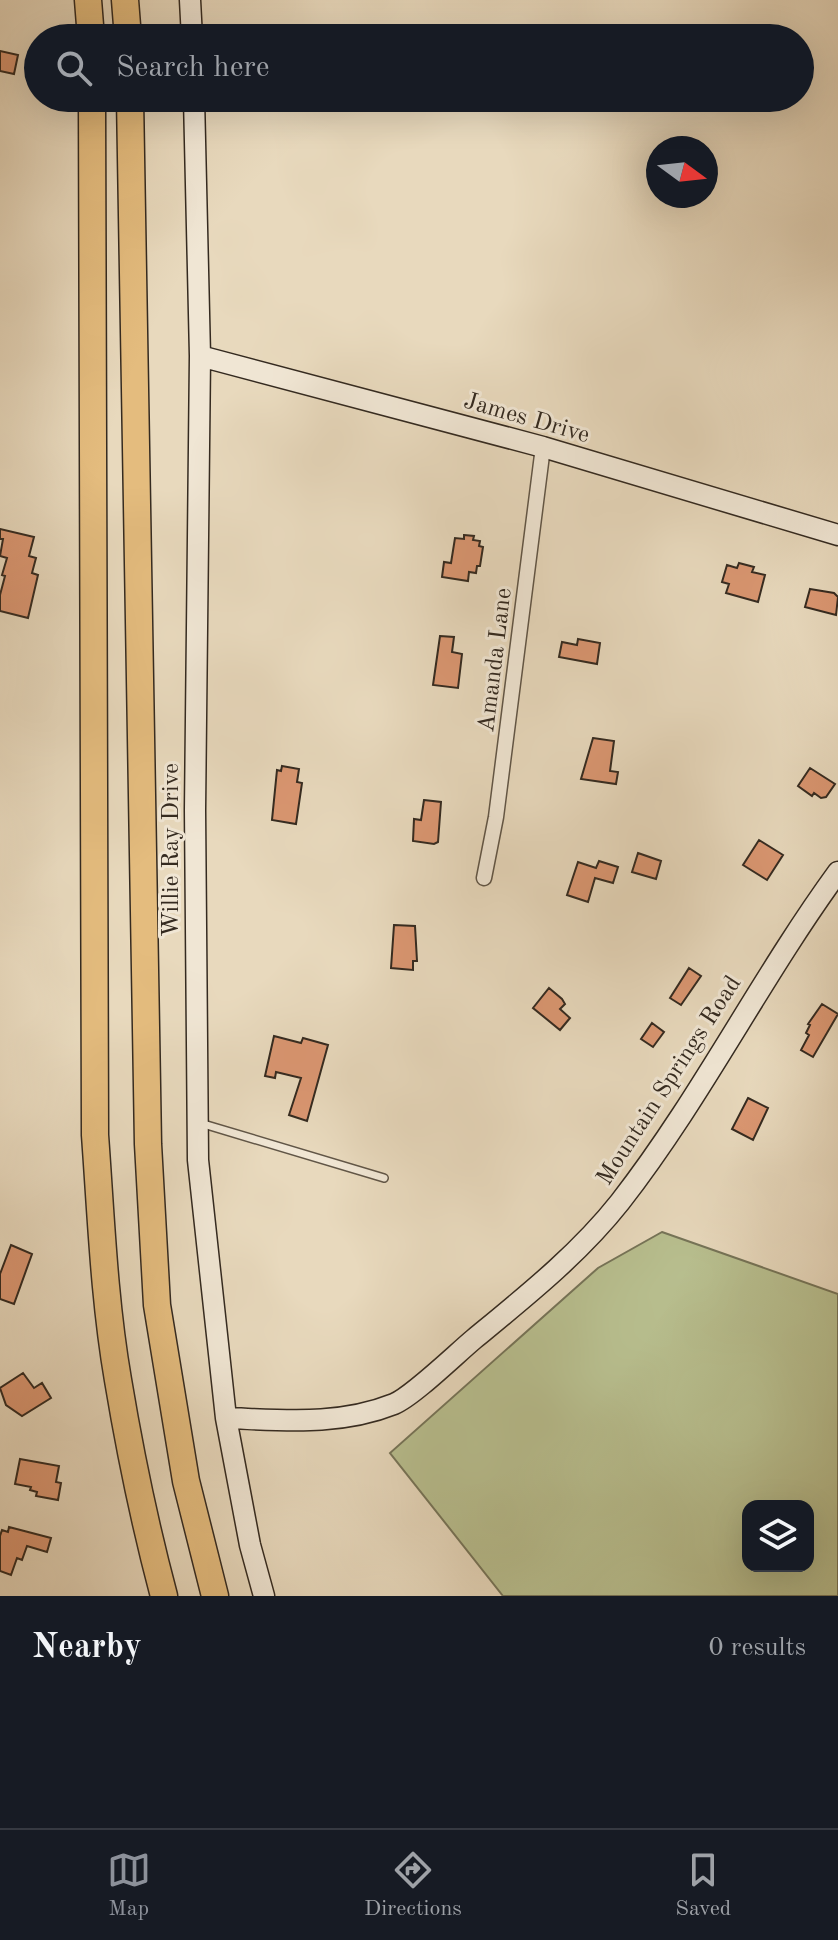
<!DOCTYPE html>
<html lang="en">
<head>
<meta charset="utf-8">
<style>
  :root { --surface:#171b24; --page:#20242c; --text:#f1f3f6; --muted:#9ea1a6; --line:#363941; --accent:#8c9099 }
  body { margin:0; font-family:"Old Standard TT",serif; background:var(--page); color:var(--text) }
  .controls { position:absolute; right:24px; bottom:24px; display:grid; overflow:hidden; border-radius:16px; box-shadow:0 8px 32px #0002 }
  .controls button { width:72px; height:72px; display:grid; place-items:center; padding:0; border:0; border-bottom:2px solid var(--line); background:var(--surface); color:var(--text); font:40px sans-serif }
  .compass { position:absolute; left:646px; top:136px; width:72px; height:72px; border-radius:50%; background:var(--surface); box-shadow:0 8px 32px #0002; rotate:105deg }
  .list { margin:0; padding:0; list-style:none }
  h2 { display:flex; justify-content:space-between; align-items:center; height:104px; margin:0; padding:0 32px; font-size:34px }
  h2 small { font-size:26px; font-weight:400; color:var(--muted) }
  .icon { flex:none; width:44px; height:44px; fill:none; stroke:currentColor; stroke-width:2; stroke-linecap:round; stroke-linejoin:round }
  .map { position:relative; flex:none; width:838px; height:1596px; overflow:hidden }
  .search { position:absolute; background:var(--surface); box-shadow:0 8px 32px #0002; left:24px; right:24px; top:24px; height:88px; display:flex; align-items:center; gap:20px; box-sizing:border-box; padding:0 28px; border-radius:44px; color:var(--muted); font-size:30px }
  .sheet { height:232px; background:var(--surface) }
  nav { display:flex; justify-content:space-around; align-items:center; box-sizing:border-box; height:112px; border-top:2px solid var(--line); background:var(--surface); font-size:22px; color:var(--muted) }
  nav a { display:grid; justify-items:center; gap:4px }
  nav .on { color:var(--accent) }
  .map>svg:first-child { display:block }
</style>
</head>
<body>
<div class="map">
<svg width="838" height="1596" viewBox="0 0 838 1596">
  <rect width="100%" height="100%" fill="#e8d9bd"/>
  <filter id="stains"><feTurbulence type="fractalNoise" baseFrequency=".0025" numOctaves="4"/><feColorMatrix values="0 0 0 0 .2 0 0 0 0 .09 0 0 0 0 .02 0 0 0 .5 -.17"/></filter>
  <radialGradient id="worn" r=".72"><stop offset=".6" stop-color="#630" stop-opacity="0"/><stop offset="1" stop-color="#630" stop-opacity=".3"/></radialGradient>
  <path fill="#b8bf8f" stroke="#767458" stroke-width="2" fill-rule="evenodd" d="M662,1232L838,1294V1596H503L390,1453L598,1268ZM748,1506H808V1566H748Z"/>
  <path fill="#db9772" stroke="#342a20" stroke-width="2" d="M0,51L18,55L14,74L0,71Z
    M0,529L34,537L29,556L36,558L32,573L38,575L28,618L0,611V595L5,576L2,575L7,558L0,556L3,539H0Z
    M464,535L474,536L473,540L480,541L479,546L483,547L480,566H477L476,573L469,572L468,581L442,577L444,562L451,563L455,538L464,539Z
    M739,563L754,567L752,572L765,575L758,602L726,593L729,584L722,582L727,565L737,568Z
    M810,589L834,593L838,597L836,615L805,607Z
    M440,636L454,637L452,652L462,654L458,688L433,685Z
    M578,639L600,643L597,664L559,657L562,642L577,645Z
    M593,738L614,741L610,771L618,772L616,784L581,779Z
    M282,766L299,769L297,782L302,783L296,824L272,820L277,770L281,771Z
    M810,768L835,784L826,797L821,798L814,793L812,796L798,786Z
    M424,800L441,802L438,842L434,844L413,841L414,819L421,820Z
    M759,840L783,855L767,880L743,865Z
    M638,853L661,861L656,879L632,872Z
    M599,861L618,867L613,883L595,878L588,902L567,895L578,862L596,868Z
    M394,925L415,926L417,961H413V970L391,968Z
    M689,968L701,976L681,1005L670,998Z
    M549,988L562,999L565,1004L560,1009L570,1018L560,1030L533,1008Z
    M822,1004L838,1014L813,1057L801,1050L809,1035L806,1033L810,1025L808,1024Z
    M652,1023L664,1032L653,1047L641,1039Z
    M274,1036L301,1043L303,1038L328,1045L307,1121L289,1115L301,1078L276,1072L275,1078L265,1076Z
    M748,1098L768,1108L753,1140L732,1129Z
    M11,1245L32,1254L14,1304L0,1299V1274Z
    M23,1373L34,1388L42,1383L51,1398L22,1416L6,1405L0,1388Z
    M20,1459L59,1466L56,1482L61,1483L58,1500L36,1496L37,1492L30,1490L31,1487L15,1484Z
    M9,1527L51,1538L47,1552L27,1546L22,1560L17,1558L11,1575L0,1571V1536L2,1530L8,1532Z"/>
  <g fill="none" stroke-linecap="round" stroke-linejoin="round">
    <defs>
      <path id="lane" d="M200,1123L384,1178"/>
      <path id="street" d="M484,878L496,817L543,447"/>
      <path id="secondary" d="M190,0L192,38
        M194,98L200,356L195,810L198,1160L226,1418L250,1545L264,1596
        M200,356L543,447L838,535
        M226,1418C283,1420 339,1426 394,1404C413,1396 456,1354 474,1339C525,1297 579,1254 620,1202C701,1098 760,979 838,872"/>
      <path id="highway" d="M88,0L91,38
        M125,0L128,38
        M92,98L95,1135C101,1216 104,1299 118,1380C130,1452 145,1525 164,1596
        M130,98L148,1144L157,1305L186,1481L215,1596"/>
    </defs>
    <use href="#lane" stroke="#615647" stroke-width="10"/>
    <use href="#street" stroke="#615647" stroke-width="17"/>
    <use href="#secondary" stroke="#342a20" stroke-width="23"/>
    <use href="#highway" stroke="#342a20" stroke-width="29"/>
    <use href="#lane" stroke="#f0e6d4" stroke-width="7"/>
    <use href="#street" stroke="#f0e6d4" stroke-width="14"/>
    <use href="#secondary" stroke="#f0e6d4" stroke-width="20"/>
    <use href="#highway" stroke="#e4bc7e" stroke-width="26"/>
  </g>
  <g text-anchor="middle" stroke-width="6" stroke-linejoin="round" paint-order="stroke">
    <g font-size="24" fill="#342a20" stroke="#f0e6d4">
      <text transform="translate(527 417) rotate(16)" y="8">James Drive</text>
      <text transform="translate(494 660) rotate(-83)" y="8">Amanda Lane</text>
      <text transform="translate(170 850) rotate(-90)" y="8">Willie Ray Drive</text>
      <text transform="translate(668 1080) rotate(-57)" y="8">Mountain Springs Road</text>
    </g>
  </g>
  <rect width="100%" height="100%" filter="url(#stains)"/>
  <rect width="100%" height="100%" fill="url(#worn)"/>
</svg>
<div class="controls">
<button><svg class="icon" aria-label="layers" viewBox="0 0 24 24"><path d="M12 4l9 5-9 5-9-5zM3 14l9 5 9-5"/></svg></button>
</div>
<svg class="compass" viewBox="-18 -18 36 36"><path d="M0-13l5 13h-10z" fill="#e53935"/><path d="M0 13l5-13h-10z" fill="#9ea1a6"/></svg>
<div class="search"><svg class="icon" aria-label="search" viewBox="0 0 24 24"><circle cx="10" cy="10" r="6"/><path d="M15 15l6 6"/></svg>Search here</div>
</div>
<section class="sheet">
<h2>Nearby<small>0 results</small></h2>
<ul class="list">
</ul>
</section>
<nav>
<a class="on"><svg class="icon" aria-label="map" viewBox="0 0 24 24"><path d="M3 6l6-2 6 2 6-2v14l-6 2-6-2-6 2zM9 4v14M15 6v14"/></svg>Map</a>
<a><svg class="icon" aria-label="directions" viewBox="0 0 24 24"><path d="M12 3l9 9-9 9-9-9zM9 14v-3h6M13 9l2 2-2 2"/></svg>Directions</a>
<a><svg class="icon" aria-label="saved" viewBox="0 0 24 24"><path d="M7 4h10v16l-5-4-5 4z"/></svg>Saved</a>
</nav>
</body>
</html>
